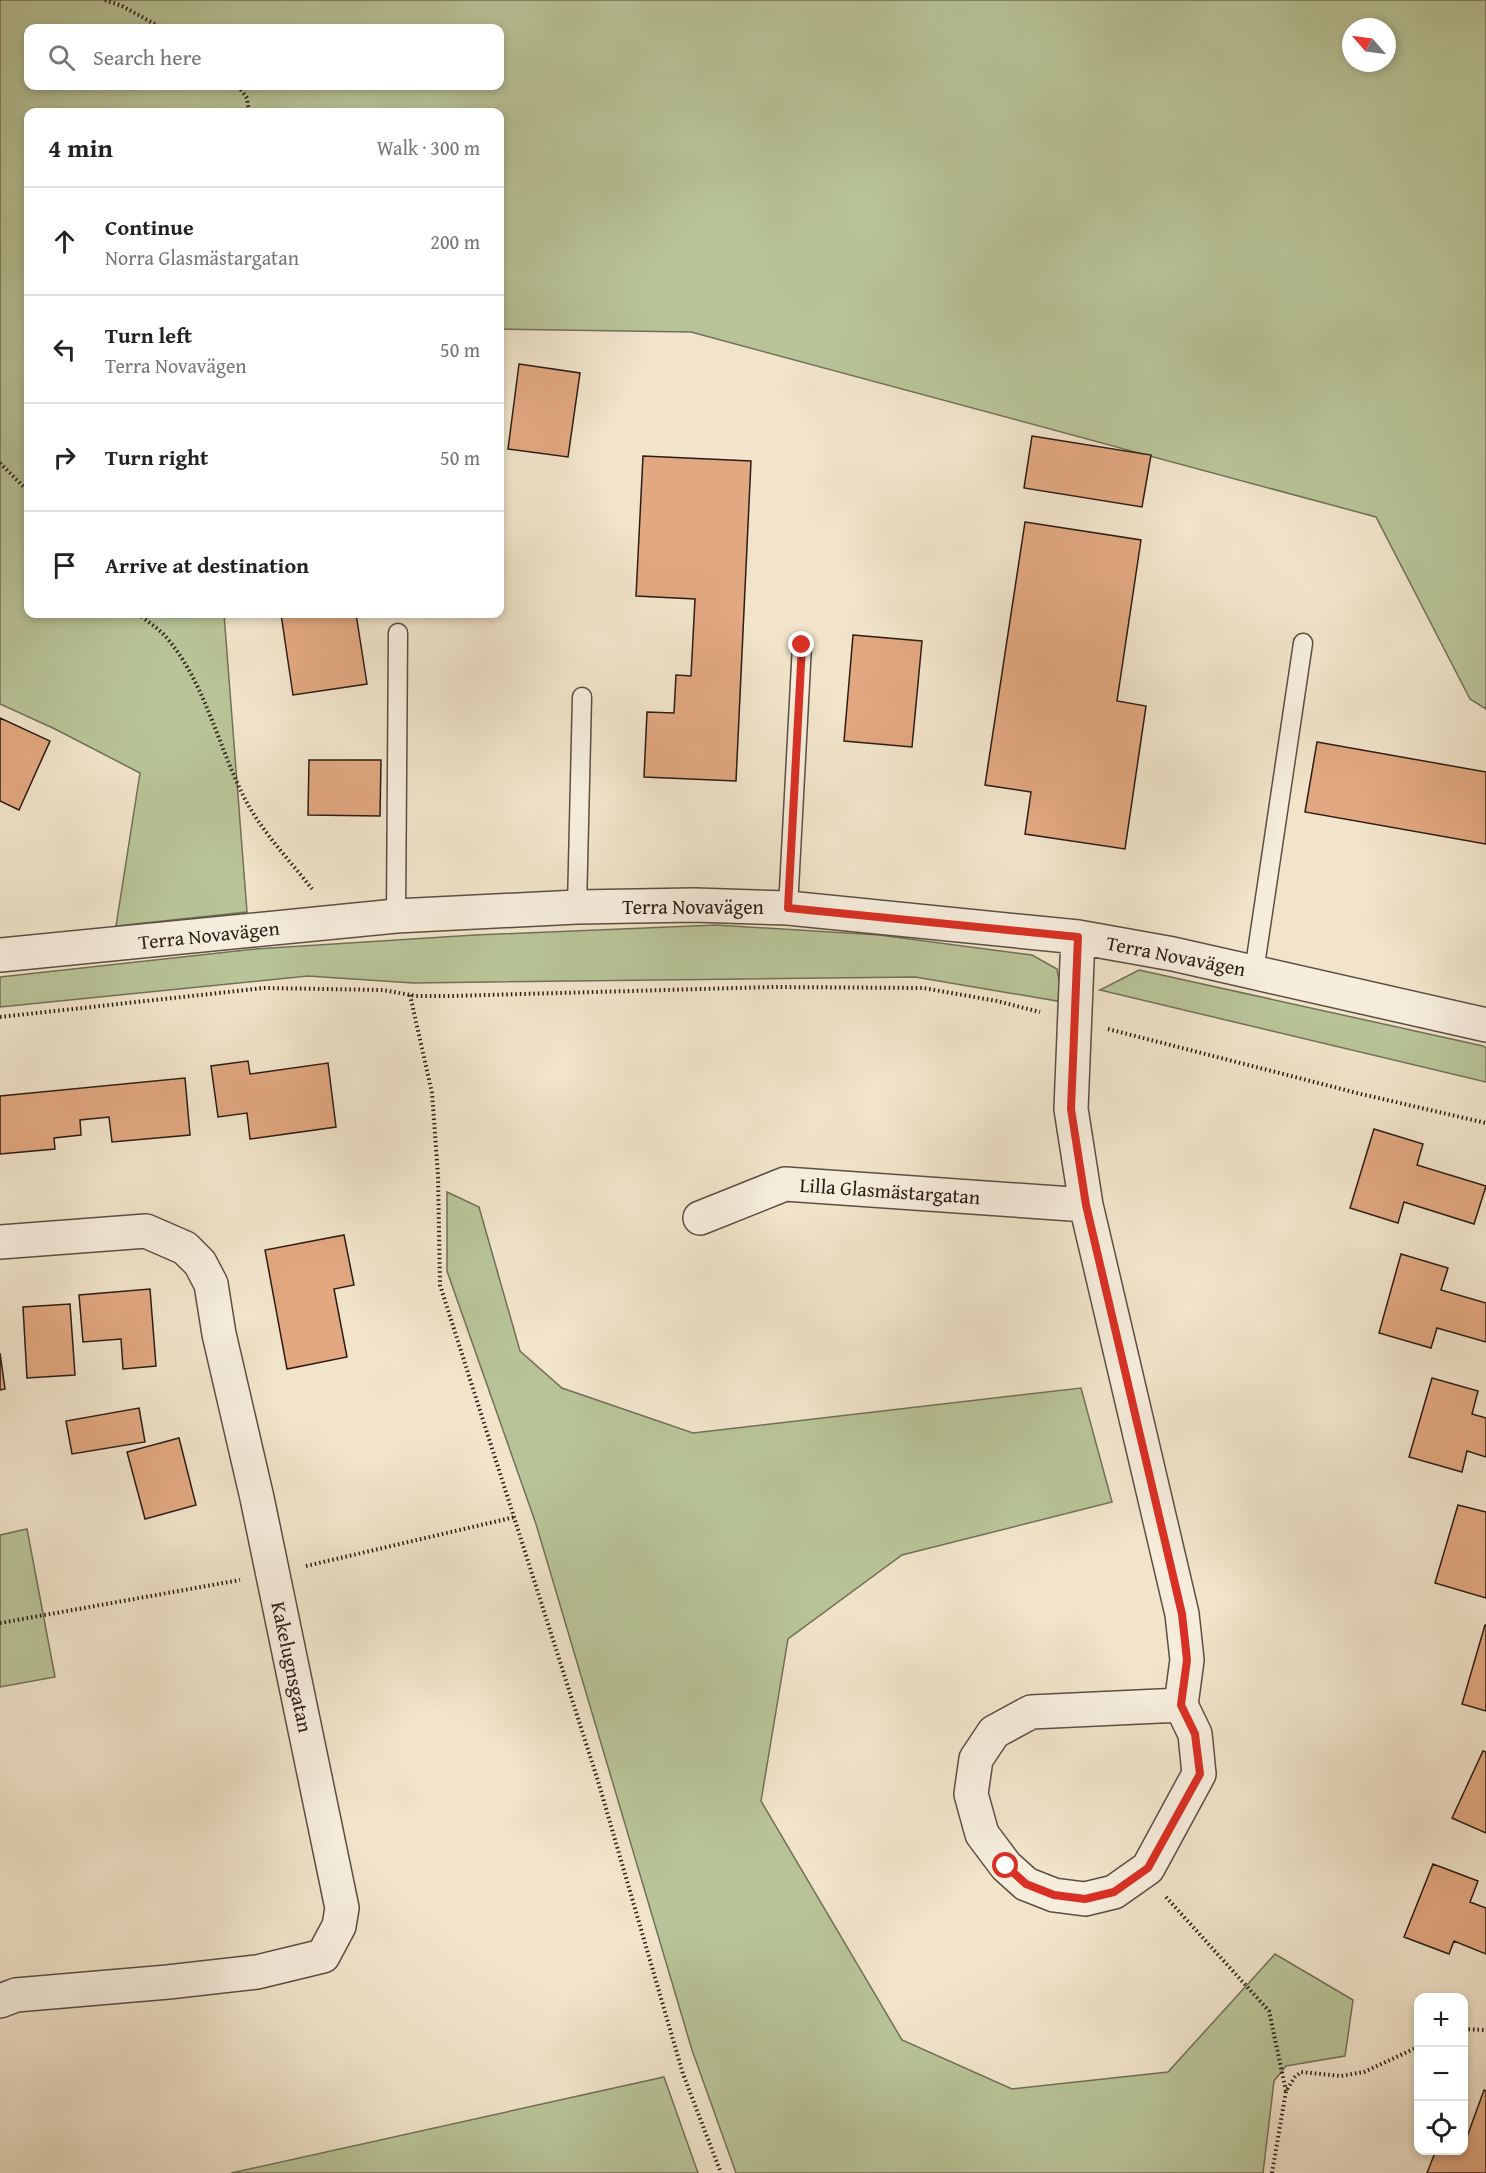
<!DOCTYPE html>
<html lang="en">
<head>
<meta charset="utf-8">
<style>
  :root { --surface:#fff; --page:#f2f2f2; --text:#222; --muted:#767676; --line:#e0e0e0 }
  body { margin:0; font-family:"Gentium Book Plus",serif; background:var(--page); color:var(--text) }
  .controls { position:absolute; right:18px; bottom:18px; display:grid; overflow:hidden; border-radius:12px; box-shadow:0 3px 9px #0003 }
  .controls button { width:54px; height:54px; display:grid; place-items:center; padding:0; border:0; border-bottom:2px solid var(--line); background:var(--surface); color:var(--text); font:30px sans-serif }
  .compass { position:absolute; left:1342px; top:18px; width:54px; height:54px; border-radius:50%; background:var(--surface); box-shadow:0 3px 9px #0003; rotate:298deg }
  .stop { position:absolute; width:18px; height:18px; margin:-14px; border:4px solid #d93025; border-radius:50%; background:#fff }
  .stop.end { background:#d93025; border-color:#fff; box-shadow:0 2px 6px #0008 }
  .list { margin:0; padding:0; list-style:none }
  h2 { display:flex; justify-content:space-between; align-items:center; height:78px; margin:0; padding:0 24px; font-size:26px }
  h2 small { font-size:20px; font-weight:400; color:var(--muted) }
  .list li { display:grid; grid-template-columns:39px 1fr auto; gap:18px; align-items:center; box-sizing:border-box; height:108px; padding:0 24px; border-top:2px solid var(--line) }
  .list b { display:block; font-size:22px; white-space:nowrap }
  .list p { margin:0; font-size:20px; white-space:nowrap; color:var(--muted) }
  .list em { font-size:20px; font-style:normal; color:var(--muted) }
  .icon { flex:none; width:33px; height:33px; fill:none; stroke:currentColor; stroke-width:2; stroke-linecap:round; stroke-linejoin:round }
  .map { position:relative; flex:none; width:1486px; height:2173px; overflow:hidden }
  .search { position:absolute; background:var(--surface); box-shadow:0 3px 9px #0003; left:24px; top:24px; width:480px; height:66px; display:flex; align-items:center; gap:15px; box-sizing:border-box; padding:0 21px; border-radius:12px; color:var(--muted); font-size:22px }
  .panel { position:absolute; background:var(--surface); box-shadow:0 3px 9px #0003; left:24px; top:108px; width:480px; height:510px; border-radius:12px }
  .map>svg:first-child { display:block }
</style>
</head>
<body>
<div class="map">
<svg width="1486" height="2173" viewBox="0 0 1486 2173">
  <rect width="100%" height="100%" fill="#f1e4ca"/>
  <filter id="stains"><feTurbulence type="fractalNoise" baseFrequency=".00333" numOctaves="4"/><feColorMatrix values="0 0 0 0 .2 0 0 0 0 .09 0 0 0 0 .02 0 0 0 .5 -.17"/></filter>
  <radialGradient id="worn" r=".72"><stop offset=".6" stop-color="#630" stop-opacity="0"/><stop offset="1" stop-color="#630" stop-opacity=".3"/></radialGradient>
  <path fill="#b8c498" stroke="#727057" stroke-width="1.5" fill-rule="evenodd" d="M0,0H1486V709L1470,699L1376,517L691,332L500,329V112H28V614H224L247,912L116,926L140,773L55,729L0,704ZM1351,27H1387V63H1351ZM28,28H500V86H28Z
    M716,925L879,935L1032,955L1057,969L1063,1002L915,977L413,983L308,976L0,1007V977L255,949L475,935Z
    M1139,970L1483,1046L1486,1048V1082L1100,990Z
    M447,1192L479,1207L520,1351L562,1388L693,1433L1081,1388L1112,1502L902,1555L788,1639L761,1801L902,2040L1012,2089L1168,2072L1275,1954L1353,2000L1345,2056L1286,2066L1274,2081L1263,2173H736L692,2050L536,1524L447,1271Z
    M27,1529L55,1677L0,1687V1535Z
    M664,2077L698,2173H231Z"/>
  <path fill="#e2a881" stroke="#2b1c16" stroke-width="1.5" d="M519,364L580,373L568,457L508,449Z
    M1032,436L1151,455L1142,507L1024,488Z
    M643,456L751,461L736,781L644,777L647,712L674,713L676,675L691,676L695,599L636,596Z
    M1025,522L1141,540L1117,701L1146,706L1125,849L1025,834L1031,792L985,785Z
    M281,614H356L367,684L293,695Z
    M853,635L922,641L912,747L844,741Z
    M0,718L50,741L19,810L0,801Z
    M1317,742L1486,772V844L1305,812Z
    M309,760H381L380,816L308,815Z
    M248,1061L250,1074L328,1063L336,1127L250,1139L247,1113L218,1117L211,1066Z
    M185,1078L190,1135L112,1142L109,1117L80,1120L81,1135L54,1138L55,1149L0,1154V1096Z
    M1374,1129L1423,1144L1417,1165L1486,1186L1474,1224L1404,1202L1398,1223L1350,1208Z
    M344,1235L354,1285L334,1289L347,1357L287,1369L265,1250Z
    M1401,1254L1448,1268L1441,1290L1486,1303V1342L1437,1328L1431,1348L1379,1333Z
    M150,1289L156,1366L123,1369L121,1339L83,1342L79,1295Z
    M70,1304L75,1375L27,1378L23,1307Z
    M0,1353L5,1389L0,1390Z
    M1432,1378L1478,1391L1472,1414L1486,1418V1457L1467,1451L1462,1472L1409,1457Z
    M139,1408L145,1442L72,1454L66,1421Z
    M179,1438L196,1505L145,1519L127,1452Z
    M1458,1505L1486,1512V1598L1435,1583Z
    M1485,1625H1486V1711L1462,1704Z
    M1483,1751L1486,1752V1833L1452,1818Z
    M1433,1864L1478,1881L1470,1902L1486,1908V1954L1454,1941L1449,1954L1404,1937Z
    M1484,2090L1486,2091V2173H1427L1436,2150H1454L1460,2153L1464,2150V2145Z"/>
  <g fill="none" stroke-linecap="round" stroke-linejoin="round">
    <defs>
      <path id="lane" d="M577,907L582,697
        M788,908L802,645
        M396,916L398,633
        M1254,972L1303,643"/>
      <path id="street" d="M1078,937L1071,1109L1086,1205L1182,1614L1187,1660L1181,1705L1195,1734L1199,1774L1148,1868L1114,1892L1085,1899L1054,1895L1026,1884L1006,1866L982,1834L971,1794L976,1759L994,1732L1031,1712L1181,1705
        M0,955L396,916L577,907L694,905L788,908L1078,937L1173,954L1486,1025
        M700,1218L785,1184L1086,1205
        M0,1242L146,1231L185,1248L200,1263L211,1284L219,1334L257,1498L342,1908L339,1926L323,1956L257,1972L168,1982L16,1995L0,2001"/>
    </defs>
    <use href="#lane" stroke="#5c4e43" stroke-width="21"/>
    <use href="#street" stroke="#5c4e43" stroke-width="36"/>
    <path stroke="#2b1c16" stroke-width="4" stroke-dasharray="1.5 3" stroke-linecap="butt" d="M105,0L122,6L162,28
      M238,86L247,98L249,112
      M0,463L28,491
      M138,614C147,621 158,628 166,637C204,681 217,742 242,793C259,829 288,858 312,889
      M410,995L432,1093L438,1175L440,1285L598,1781L683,2074L721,2173
      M0,1017L264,988L383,990L416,996H452L772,987L923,988L997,1001L1040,1012
      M1108,1029L1361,1094L1486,1123
      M306,1566L515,1517
      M0,1623L240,1580
      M1166,1897L1269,2011L1286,2091
      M1464,2029L1486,2030
      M1272,2173L1286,2091L1295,2077L1301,2072L1341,2076L1364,2072L1418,2047"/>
    <use href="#lane" stroke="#f6eddd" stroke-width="18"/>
    <use href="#street" stroke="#f6eddd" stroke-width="33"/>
  </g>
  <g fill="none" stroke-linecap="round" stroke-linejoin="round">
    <path stroke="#d93025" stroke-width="8" d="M802,645L788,908L1078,937L1071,1109L1086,1205L1182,1614L1187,1660L1181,1705L1195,1734L1200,1774L1148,1868L1114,1892L1085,1899L1054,1895L1026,1884L1006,1866"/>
  </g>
  <g text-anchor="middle" stroke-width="5" stroke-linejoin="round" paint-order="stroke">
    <g font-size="20" fill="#2b1c16" stroke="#f6eddd">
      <text x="693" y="914">Terra Novavägen</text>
      <text transform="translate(209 935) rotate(-6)" y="7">Terra Novavägen</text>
      <text transform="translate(1176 956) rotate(11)" y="7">Terra Novavägen</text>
      <text transform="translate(890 1191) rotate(4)" y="7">Lilla Glasmästargatan</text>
      <text transform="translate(292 1667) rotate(78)" y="7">Kakelugnsgatan</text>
    </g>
  </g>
  <rect width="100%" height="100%" filter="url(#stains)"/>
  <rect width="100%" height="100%" fill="url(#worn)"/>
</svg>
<div class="controls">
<button>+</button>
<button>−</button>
<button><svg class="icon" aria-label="locate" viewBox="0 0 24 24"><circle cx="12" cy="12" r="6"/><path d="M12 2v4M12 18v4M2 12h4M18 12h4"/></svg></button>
</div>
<svg class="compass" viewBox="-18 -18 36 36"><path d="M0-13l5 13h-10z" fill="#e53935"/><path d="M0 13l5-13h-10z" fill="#767676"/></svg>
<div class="stop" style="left:1006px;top:1866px"></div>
<div class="stop end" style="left:802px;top:645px"></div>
<div class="search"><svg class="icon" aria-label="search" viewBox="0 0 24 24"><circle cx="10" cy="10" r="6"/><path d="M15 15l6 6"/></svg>Search here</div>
<section class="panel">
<h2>4 min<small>Walk · 300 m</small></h2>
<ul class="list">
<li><svg class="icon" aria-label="ahead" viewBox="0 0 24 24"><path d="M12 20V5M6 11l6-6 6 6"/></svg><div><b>Continue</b><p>Norra Glasmästargatan</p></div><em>200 m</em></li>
<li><svg class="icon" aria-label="left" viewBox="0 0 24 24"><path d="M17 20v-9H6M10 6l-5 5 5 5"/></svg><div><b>Turn left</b><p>Terra Novavägen</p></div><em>50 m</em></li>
<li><svg class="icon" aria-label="right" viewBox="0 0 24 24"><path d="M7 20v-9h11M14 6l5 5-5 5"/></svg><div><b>Turn right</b></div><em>50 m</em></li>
<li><svg class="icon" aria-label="arrive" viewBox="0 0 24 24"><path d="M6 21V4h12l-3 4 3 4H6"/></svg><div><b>Arrive at destination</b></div></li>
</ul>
</section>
</div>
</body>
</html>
